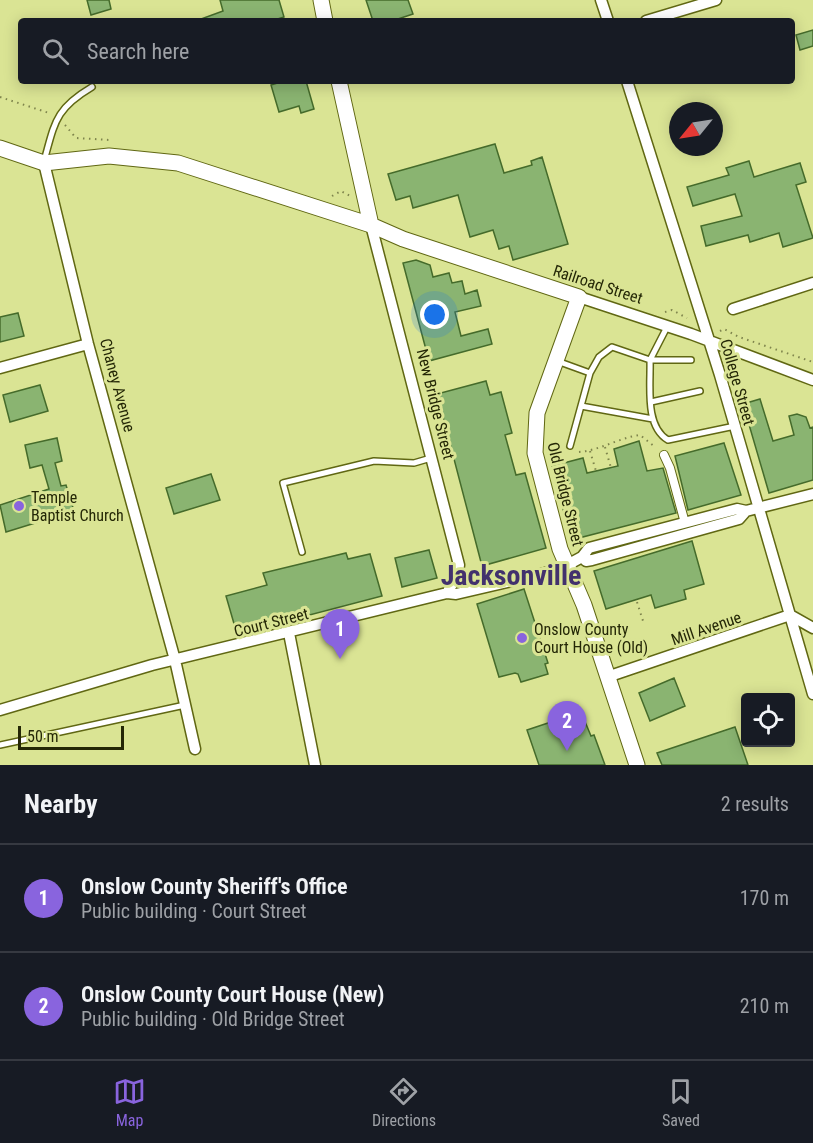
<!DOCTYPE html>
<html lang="en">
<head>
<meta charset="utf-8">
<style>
  :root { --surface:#171b24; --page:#242831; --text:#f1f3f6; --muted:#9ea1a6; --line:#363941; --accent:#8964de }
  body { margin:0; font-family:"Roboto Condensed",sans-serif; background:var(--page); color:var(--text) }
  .controls { position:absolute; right:18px; bottom:18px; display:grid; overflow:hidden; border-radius:6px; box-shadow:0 3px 15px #0003 }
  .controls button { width:54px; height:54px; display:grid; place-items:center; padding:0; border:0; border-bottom:2px solid var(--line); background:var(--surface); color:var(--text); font:30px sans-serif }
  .compass { position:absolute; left:669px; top:102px; width:54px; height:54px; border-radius:50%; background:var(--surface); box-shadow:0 3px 15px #0003; rotate:240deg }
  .scale { position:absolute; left:18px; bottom:15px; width:106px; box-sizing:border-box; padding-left:6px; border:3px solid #242706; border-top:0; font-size:16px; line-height:21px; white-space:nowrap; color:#242706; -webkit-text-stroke:4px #dae494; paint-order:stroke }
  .you { position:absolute; left:435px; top:315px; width:21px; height:21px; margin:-15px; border:4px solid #fff; border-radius:50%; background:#1a73e8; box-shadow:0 0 0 9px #1a73e833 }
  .badge { display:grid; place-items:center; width:39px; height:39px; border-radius:50%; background:var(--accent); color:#fff; font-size:20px; font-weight:700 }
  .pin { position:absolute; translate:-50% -50px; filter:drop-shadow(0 2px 3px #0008) }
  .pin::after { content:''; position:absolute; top:32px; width:21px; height:18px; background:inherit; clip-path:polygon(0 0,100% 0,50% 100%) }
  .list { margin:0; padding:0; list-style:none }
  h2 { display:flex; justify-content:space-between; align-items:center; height:78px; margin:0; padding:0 24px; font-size:26px }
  h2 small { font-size:20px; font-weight:400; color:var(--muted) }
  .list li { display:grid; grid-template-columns:39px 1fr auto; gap:18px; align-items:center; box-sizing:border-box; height:108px; padding:0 24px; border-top:2px solid var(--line) }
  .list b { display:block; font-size:22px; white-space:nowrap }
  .list p { margin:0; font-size:20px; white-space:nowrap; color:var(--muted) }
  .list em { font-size:20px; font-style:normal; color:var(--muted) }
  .icon { flex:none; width:33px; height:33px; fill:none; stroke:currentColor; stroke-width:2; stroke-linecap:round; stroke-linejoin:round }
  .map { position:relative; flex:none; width:813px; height:765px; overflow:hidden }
  .search { position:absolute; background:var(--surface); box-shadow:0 3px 15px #0003; left:18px; right:18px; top:18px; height:66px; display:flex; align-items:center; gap:15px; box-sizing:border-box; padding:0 21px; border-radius:6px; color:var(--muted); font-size:22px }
  .sheet { height:294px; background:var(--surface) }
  nav { display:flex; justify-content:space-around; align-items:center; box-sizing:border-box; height:84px; border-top:2px solid var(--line); background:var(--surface); font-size:16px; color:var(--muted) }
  nav a { display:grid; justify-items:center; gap:3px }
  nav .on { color:var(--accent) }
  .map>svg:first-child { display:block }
</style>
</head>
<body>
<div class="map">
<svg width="813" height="765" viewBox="0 0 813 765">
  <rect width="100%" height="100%" fill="#dae494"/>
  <path fill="#8ab471" stroke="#456b2b" stroke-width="1.5" d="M87,0H109L111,9L91,15Z
    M220,0H279L284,17L271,21H201V19L223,11Z
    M366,0H408L413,14L392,21H373Z
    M813,30V46L800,50L796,35Z
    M284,81H306L314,109L301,113L299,106L279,112L271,85Z
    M495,144L504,173L532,165L531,161L542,157L568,244L513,260L509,246L499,249L493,230L470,237L458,195L413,208L410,196L396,200L388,174Z
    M749,161L754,177L800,163L806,182L796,185L813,238L783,247L779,233L750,242L748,235L706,246L701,226L742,216L735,194L693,206L687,187L729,175L726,168Z
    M416,260L430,265L433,277L449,273L452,283L462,281L465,294L477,290L481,306L455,312L461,336L488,329L492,344L429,361L403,263Z
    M18,313L24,336L0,342V317Z
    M486,381L490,395L501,392L512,433L505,435L516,475L525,473L546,548L482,566L437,394Z
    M40,385L48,411L10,422L3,395Z
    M760,399L773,441L794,435L789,416L797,414L806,417L810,428L813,427V480L769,493L743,404Z
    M57,438L62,461L55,463L61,486L66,485L74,511L6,532L0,505L49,489L42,465L30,468L25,445Z
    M639,441L647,471L663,468L676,513L571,540L552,466L583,458L587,473L618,466L614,449Z
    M724,443L741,495L688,510L675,456Z
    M211,474L220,500L174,514L166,488Z
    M692,541L704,584L684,590L686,599L655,608L651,595L606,609L594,571Z
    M429,550L437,578L402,587L395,558Z
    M346,553L348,559L370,554L382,596L237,634L226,596L267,585L263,573Z
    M524,589L548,663L545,664L548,674L521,682L518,674L515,673L499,677L477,604Z
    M674,678L685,706L650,721L639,693Z
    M581,712L591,736L594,735L605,765H539L527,730Z
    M735,727L748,765H662L657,753Z"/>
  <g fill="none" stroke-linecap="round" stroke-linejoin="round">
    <defs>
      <path id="service" d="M44,161C55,122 55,109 92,87
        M667,327L650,360H691
        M557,361L590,373L599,357L612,347L650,360C651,384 644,426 668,440L735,426
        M651,402L700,391
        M581,406L653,419
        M570,446L590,373
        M302,552L283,483L374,461L414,463L431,458
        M0,745L185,705"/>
      <path id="pedestrian" d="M664,455L670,468L685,523"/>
      <path id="minor" d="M601,0L608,21
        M646,21L716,0
        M627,81L720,375L813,694
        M44,163L88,344L175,660L195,749
        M371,225L459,565L457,576L447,593
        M579,297L691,334L813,380
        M733,309L813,283
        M0,368L88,344
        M582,557L586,561L592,560L739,519L746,511
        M289,633L315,765
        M607,677L790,615L813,628
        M0,710L152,665L447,593L456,594L558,570L582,557L589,548L737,509L746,511L813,494"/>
      <path id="secondary" d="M321,0L325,21
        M339,81L371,225
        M0,148L44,163L109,156L178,163L371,225L403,239L579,297L537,413L535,453L560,549L584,605L637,765"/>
    </defs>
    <use href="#service" stroke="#606713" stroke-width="8"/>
    <use href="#pedestrian" stroke="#606713" stroke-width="10"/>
    <use href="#minor" stroke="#606713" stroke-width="13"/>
    <use href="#secondary" stroke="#606713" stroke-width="17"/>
    <path stroke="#7e844c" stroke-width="2" stroke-dasharray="1.5 4.5" stroke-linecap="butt" d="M0,97L49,113
      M65,125L76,138L110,140
      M332,196L341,191L350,196
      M665,312L672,310L687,318
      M720,331L724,329L739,337L813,362
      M605,447L611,468
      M590,451L596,471
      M579,452C601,450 618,438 640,435L655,447
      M553,458L564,455
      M637,602L644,624"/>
    <use href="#service" stroke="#fff" stroke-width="5"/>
    <use href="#pedestrian" stroke="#fff" stroke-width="8"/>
    <use href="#minor" stroke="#fff" stroke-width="10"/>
    <use href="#secondary" stroke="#fff" stroke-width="15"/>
  </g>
  <g fill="#8964de" stroke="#dae494" stroke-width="2">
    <circle cx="19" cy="506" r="6"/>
    <circle cx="522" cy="638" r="6"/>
  </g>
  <g text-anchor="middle" stroke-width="6" stroke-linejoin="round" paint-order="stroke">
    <g font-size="16" fill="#242706" stroke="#dae494">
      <text transform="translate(598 284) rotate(18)" y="6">Railroad Street</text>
      <text transform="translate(738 382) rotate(74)" y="6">College Street</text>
      <text transform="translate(118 385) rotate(75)" y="6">Chaney Avenue</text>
      <text transform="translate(436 404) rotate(76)" y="6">New Bridge Street</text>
      <text transform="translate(566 494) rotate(76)" y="6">Old Bridge Street</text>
      <text transform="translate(271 622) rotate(-14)" y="6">Court Street</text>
      <text transform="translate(706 628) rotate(-19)" y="6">Mill Avenue</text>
    </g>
    <g font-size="16" fill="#242706" stroke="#dae494" text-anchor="start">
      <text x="31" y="503">Temple<tspan x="31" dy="18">Baptist Church</tspan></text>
      <text x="534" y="635">Onslow County<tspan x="534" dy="18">Court House (Old)</tspan></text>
    </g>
    <g font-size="28" font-weight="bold" fill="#42316d" stroke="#dae494">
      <text x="511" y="585">Jacksonville</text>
    </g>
  </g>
</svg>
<div class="controls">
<button><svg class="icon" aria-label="locate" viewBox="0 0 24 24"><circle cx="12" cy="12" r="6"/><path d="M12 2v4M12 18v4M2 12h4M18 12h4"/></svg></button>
</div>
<svg class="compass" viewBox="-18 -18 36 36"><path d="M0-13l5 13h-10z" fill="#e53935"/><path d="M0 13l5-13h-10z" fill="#9ea1a6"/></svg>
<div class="scale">50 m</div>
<div class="you"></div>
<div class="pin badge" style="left:340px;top:659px">1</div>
<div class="pin badge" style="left:567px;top:751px">2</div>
<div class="search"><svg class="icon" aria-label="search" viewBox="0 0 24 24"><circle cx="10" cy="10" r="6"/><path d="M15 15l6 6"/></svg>Search here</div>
</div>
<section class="sheet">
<h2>Nearby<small>2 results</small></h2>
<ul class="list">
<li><span class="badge">1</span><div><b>Onslow County Sheriff's Office</b><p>Public building · Court Street</p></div><em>170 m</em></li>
<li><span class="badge">2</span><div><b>Onslow County Court House (New)</b><p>Public building · Old Bridge Street</p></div><em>210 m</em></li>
</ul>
</section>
<nav>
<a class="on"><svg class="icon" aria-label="map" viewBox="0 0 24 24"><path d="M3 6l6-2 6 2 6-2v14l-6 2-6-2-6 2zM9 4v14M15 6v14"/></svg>Map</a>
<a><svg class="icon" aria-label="directions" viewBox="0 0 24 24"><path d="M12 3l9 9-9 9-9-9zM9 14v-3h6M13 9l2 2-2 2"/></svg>Directions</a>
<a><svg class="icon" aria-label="saved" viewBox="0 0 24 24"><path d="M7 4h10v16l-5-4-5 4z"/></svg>Saved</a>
</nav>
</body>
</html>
